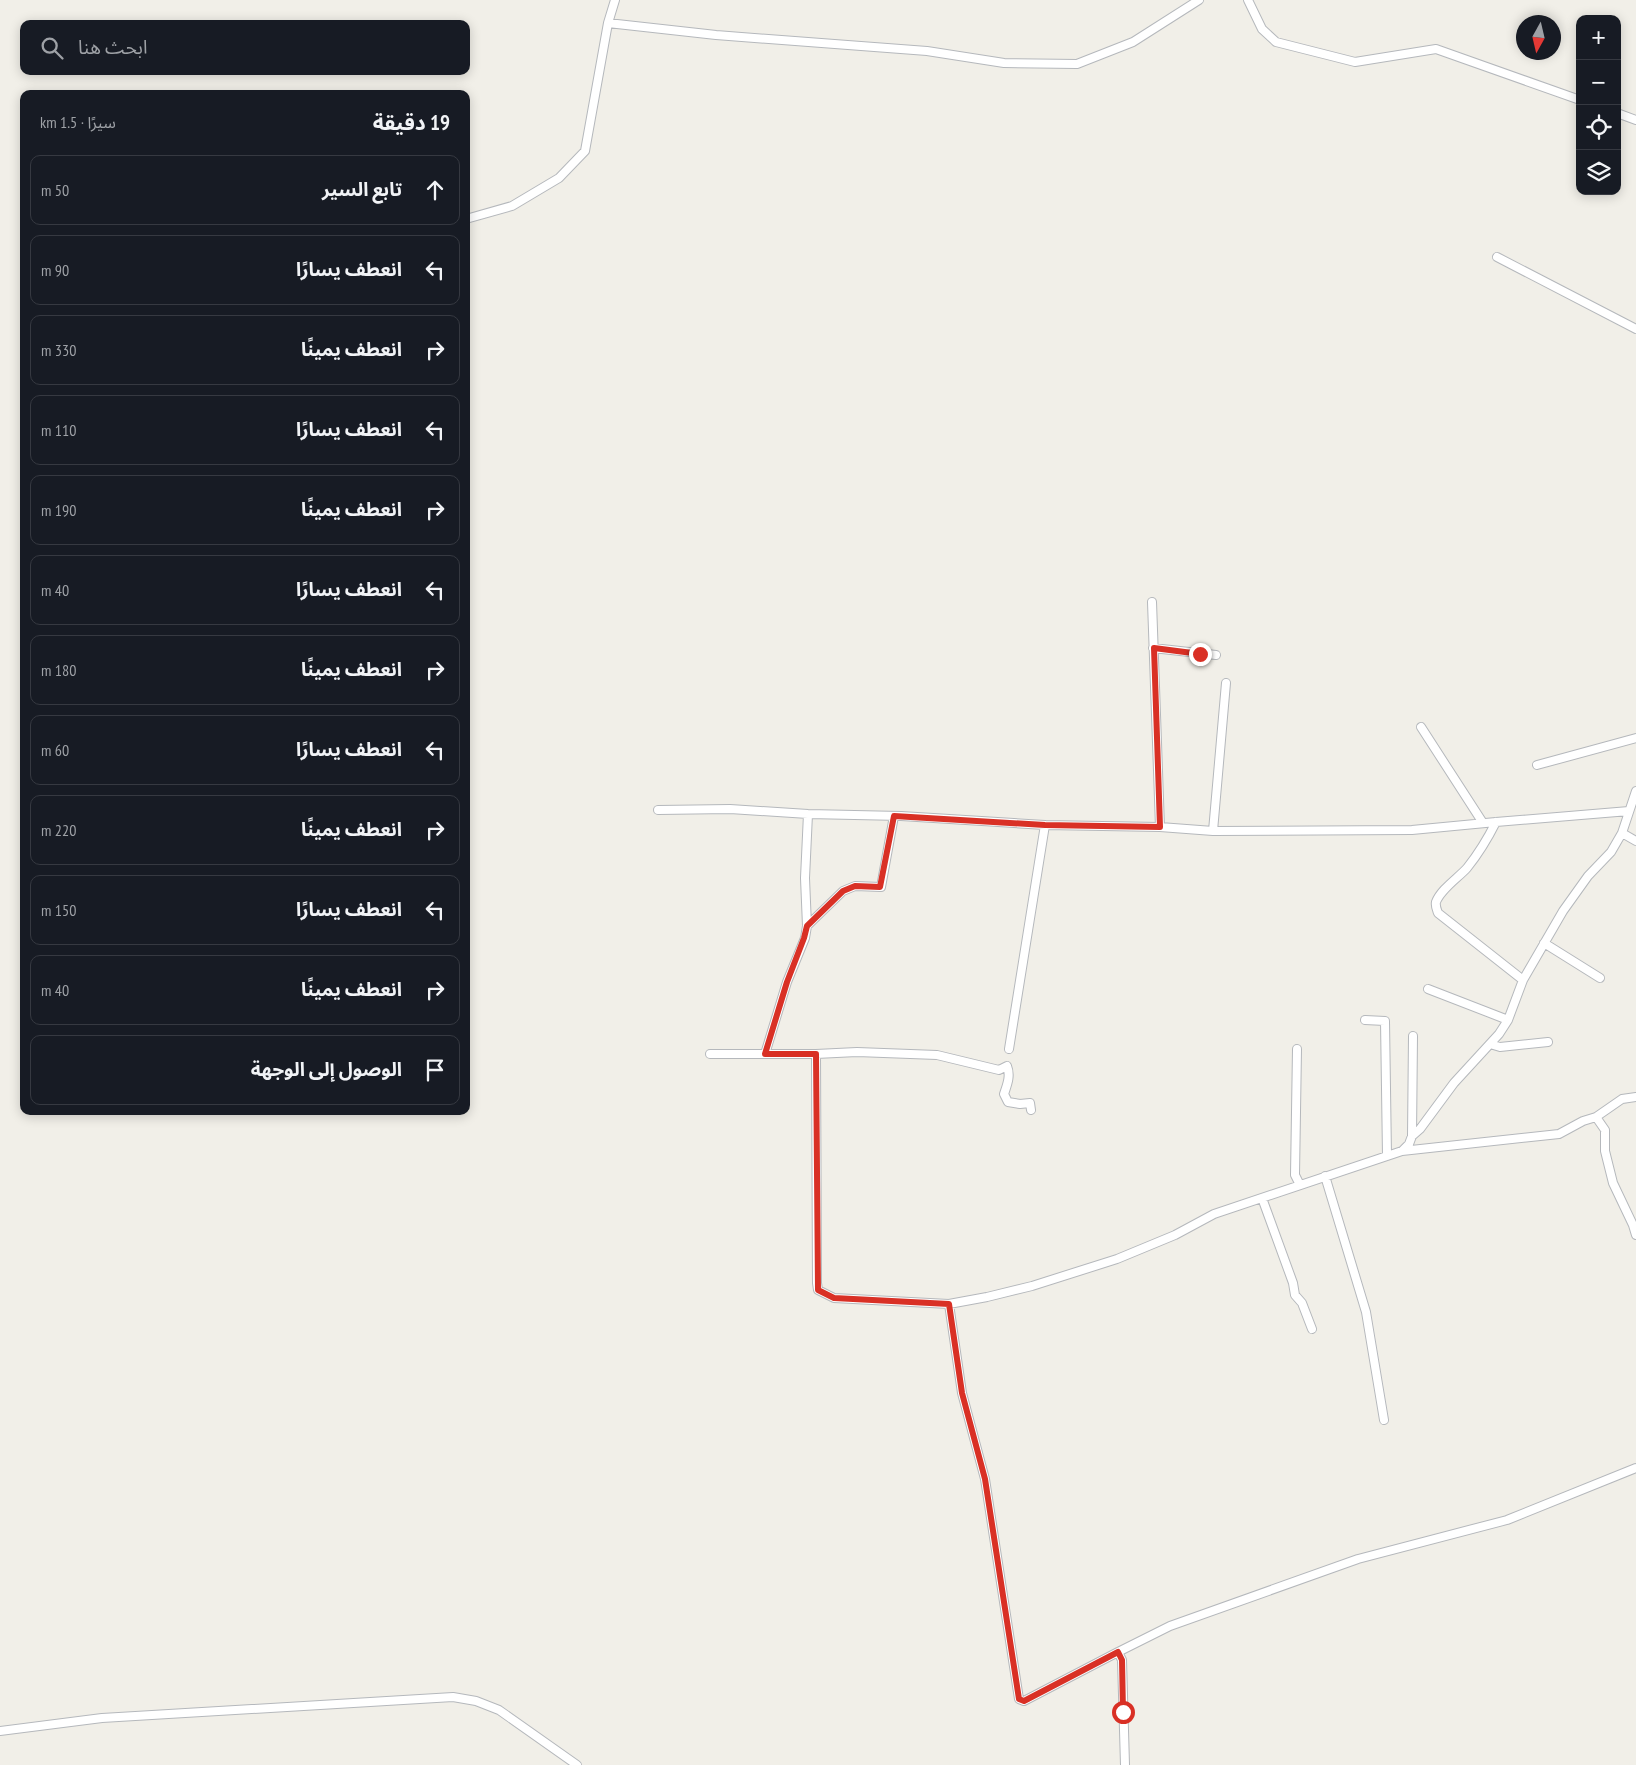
<!DOCTYPE html>
<html lang="ar">
<head>
<meta charset="utf-8">
<style>
  :root { --surface:#171b24; --page:#20242c; --text:#f1f3f6; --muted:#9ea1a6; --line:#363941 }
  body { margin:0; font-family:"PT Sans Narrow","Noto Sans Arabic",sans-serif; background:var(--page); color:var(--text); direction:rtl }
  .controls { position:absolute; right:15px; top:15px; display:grid; overflow:hidden; border-radius:10px; box-shadow:0 2px 12px #0003 }
  .controls button { width:45px; height:45px; display:grid; place-items:center; padding:0; border:0; border-bottom:1px solid var(--line); background:var(--surface); color:var(--text); font:25px sans-serif }
  .compass { position:absolute; left:1516px; top:15px; width:45px; height:45px; border-radius:50%; background:var(--surface); box-shadow:0 2px 12px #0003; rotate:188deg }
  .stop { position:absolute; width:15px; height:15px; margin:-11px; border:4px solid #d93025; border-radius:50%; background:#fff }
  .stop.end { background:#d93025; border-color:#fff; box-shadow:0 1px 5px #0008 }
  .list { margin:0; padding:0; list-style:none }
  h2 { display:flex; justify-content:space-between; align-items:center; height:65px; margin:0; padding:0 20px; font-size:21px }
  h2 small { font-size:16px; font-weight:400; color:var(--muted) }
  .list li { display:grid; grid-template-columns:32px 1fr auto; gap:15px; align-items:center; box-sizing:border-box; height:70px; margin:0 10px 10px; padding:0 10px; border:1px solid var(--line); border-radius:10px }
  .list b { display:block; font-size:19px; white-space:nowrap }
  .list em { font-size:16px; font-style:normal; color:var(--muted) }
  .icon { flex:none; width:28px; height:28px; fill:none; stroke:currentColor; stroke-width:2; stroke-linecap:round; stroke-linejoin:round }
  .map { position:relative; flex:none; width:1636px; height:1765px; overflow:hidden; direction:ltr }
  .search { position:absolute; background:var(--surface); box-shadow:0 2px 12px #0003; left:20px; top:20px; width:450px; height:55px; display:flex; align-items:center; gap:12px; box-sizing:border-box; padding:0 18px; border-radius:10px; color:var(--muted); font-size:19px }
  .panel { position:absolute; background:var(--surface); box-shadow:0 2px 12px #0003; left:20px; top:90px; width:450px; height:1025px; border-radius:10px; direction:rtl }
  .map>svg:first-child { display:block }
</style>
</head>
<body>
<div class="map">
<svg width="1636" height="1765" viewBox="0 0 1636 1765">
  <rect width="100%" height="100%" fill="#f1efe8"/>
  <g fill="none" stroke-linecap="round" stroke-linejoin="round">
    <defs>
      <path id="minor" d="M1248,0L1262,29L1276,42L1355,62L1436,49L1580,100
        M608,23L716,35L927,51L1004,63L1077,64L1133,42L1199,0
        M1617,113L1636,120
        M466,219L512,206L559,178L585,151L608,23L615,0
        M1497,257L1636,329
        M1152,602L1160,827
        M1153,648L1216,655
        M1421,727L1483,823
        M1537,765L1636,738
        M658,810L730,809L808,814L901,816L1045,825L1160,827L1213,831L1412,830L1496,822L1629,811
        M1496,822C1488,838 1479,853 1467,868C1458,878 1441,889 1436,902C1435,906 1437,910 1438,913L1523,980
        M1213,831L1226,683
        M1622,833L1636,841
        M807,926L843,891L855,886L881,887L894,816
        M1544,943L1600,978
        M1428,989L1508,1020
        M1365,1020L1385,1021L1387,1156
        M1490,1044L1500,1047L1548,1042
        M1009,1049L1045,825
        M1297,1049L1295,1175L1300,1185
        M710,1054H816L857,1052L937,1055L999,1070L1007,1066C1011,1076 1007,1085 1004,1094L1008,1102L1020,1104L1030,1103L1031,1110
        M765,1054L787,982L805,938L807,926L805,878L808,814
        M816,1054L817,1283L818,1290L834,1298L949,1304L987,1297L1032,1286L1117,1259L1175,1235L1214,1214L1402,1151L1409,1144L1412,1136L1420,1129L1454,1083L1499,1034L1508,1020L1523,980L1563,911L1588,876L1611,852L1622,833L1636,791
        M1596,1117L1605,1130V1151L1613,1183L1633,1225L1636,1235
        M1412,1136L1413,1036
        M1402,1151L1559,1134L1583,1121L1596,1117L1622,1099L1636,1097
        M1325,1176L1366,1312L1384,1420
        M1262,1198L1293,1283L1295,1295L1302,1303L1312,1329
        M949,1304L962,1393L985,1479L1019,1699L1024,1701L1118,1652L1122,1660L1125,1765
        M1118,1652L1170,1626L1358,1559L1507,1520L1636,1468
        M0,1731L102,1718L453,1697L476,1701L499,1710L577,1765"/>
    </defs>
    <use href="#minor" stroke="#b5b8bc" stroke-width="10"/>
    <use href="#minor" stroke="#fff" stroke-width="8"/>
  </g>
  <g fill="none" stroke-linecap="round" stroke-linejoin="round">
    <path stroke="#d93025" stroke-width="6" d="M1123,1712L1122,1660L1118,1652L1024,1701L1019,1699L985,1479L962,1393L949,1304L834,1298L818,1290L816,1054H765L787,982L804,938L807,926L843,891L855,886L880,887L894,816L1045,825L1160,827L1154,648L1200,654"/>
  </g>
</svg>
<div class="controls">
<button>+</button>
<button>−</button>
<button><svg class="icon" aria-label="locate" viewBox="0 0 24 24"><circle cx="12" cy="12" r="6"/><path d="M12 2v4M12 18v4M2 12h4M18 12h4"/></svg></button>
<button><svg class="icon" aria-label="layers" viewBox="0 0 24 24"><path d="M12 4l9 5-9 5-9-5zM3 14l9 5 9-5"/></svg></button>
</div>
<svg class="compass" viewBox="-18 -18 36 36"><path d="M0-13l5 13h-10z" fill="#e53935"/><path d="M0 13l5-13h-10z" fill="#9ea1a6"/></svg>
<div class="stop" style="left:1123px;top:1712px"></div>
<div class="stop end" style="left:1200px;top:654px"></div>
<div class="search"><svg class="icon" aria-label="search" viewBox="0 0 24 24"><circle cx="10" cy="10" r="6"/><path d="M15 15l6 6"/></svg>ابحث هنا</div>
<section class="panel">
<h2>19 دقيقة<small>سيرًا · 1.5 km</small></h2>
<ul class="list">
<li><svg class="icon" aria-label="ahead" viewBox="0 0 24 24"><path d="M12 20V5M6 11l6-6 6 6"/></svg><div><b>تابع السير</b></div><em>50 m</em></li>
<li><svg class="icon" aria-label="left" viewBox="0 0 24 24"><path d="M17 20v-9H6M10 6l-5 5 5 5"/></svg><div><b>انعطف يسارًا</b></div><em>90 m</em></li>
<li><svg class="icon" aria-label="right" viewBox="0 0 24 24"><path d="M7 20v-9h11M14 6l5 5-5 5"/></svg><div><b>انعطف يمينًا</b></div><em>330 m</em></li>
<li><svg class="icon" aria-label="left" viewBox="0 0 24 24"><path d="M17 20v-9H6M10 6l-5 5 5 5"/></svg><div><b>انعطف يسارًا</b></div><em>110 m</em></li>
<li><svg class="icon" aria-label="right" viewBox="0 0 24 24"><path d="M7 20v-9h11M14 6l5 5-5 5"/></svg><div><b>انعطف يمينًا</b></div><em>190 m</em></li>
<li><svg class="icon" aria-label="left" viewBox="0 0 24 24"><path d="M17 20v-9H6M10 6l-5 5 5 5"/></svg><div><b>انعطف يسارًا</b></div><em>40 m</em></li>
<li><svg class="icon" aria-label="right" viewBox="0 0 24 24"><path d="M7 20v-9h11M14 6l5 5-5 5"/></svg><div><b>انعطف يمينًا</b></div><em>180 m</em></li>
<li><svg class="icon" aria-label="left" viewBox="0 0 24 24"><path d="M17 20v-9H6M10 6l-5 5 5 5"/></svg><div><b>انعطف يسارًا</b></div><em>60 m</em></li>
<li><svg class="icon" aria-label="right" viewBox="0 0 24 24"><path d="M7 20v-9h11M14 6l5 5-5 5"/></svg><div><b>انعطف يمينًا</b></div><em>220 m</em></li>
<li><svg class="icon" aria-label="left" viewBox="0 0 24 24"><path d="M17 20v-9H6M10 6l-5 5 5 5"/></svg><div><b>انعطف يسارًا</b></div><em>150 m</em></li>
<li><svg class="icon" aria-label="right" viewBox="0 0 24 24"><path d="M7 20v-9h11M14 6l5 5-5 5"/></svg><div><b>انعطف يمينًا</b></div><em>40 m</em></li>
<li><svg class="icon" aria-label="arrive" viewBox="0 0 24 24"><path d="M6 21V4h12l-3 4 3 4H6"/></svg><div><b>الوصول إلى الوجهة</b></div></li>
</ul>
</section>
</div>
</body>
</html>
